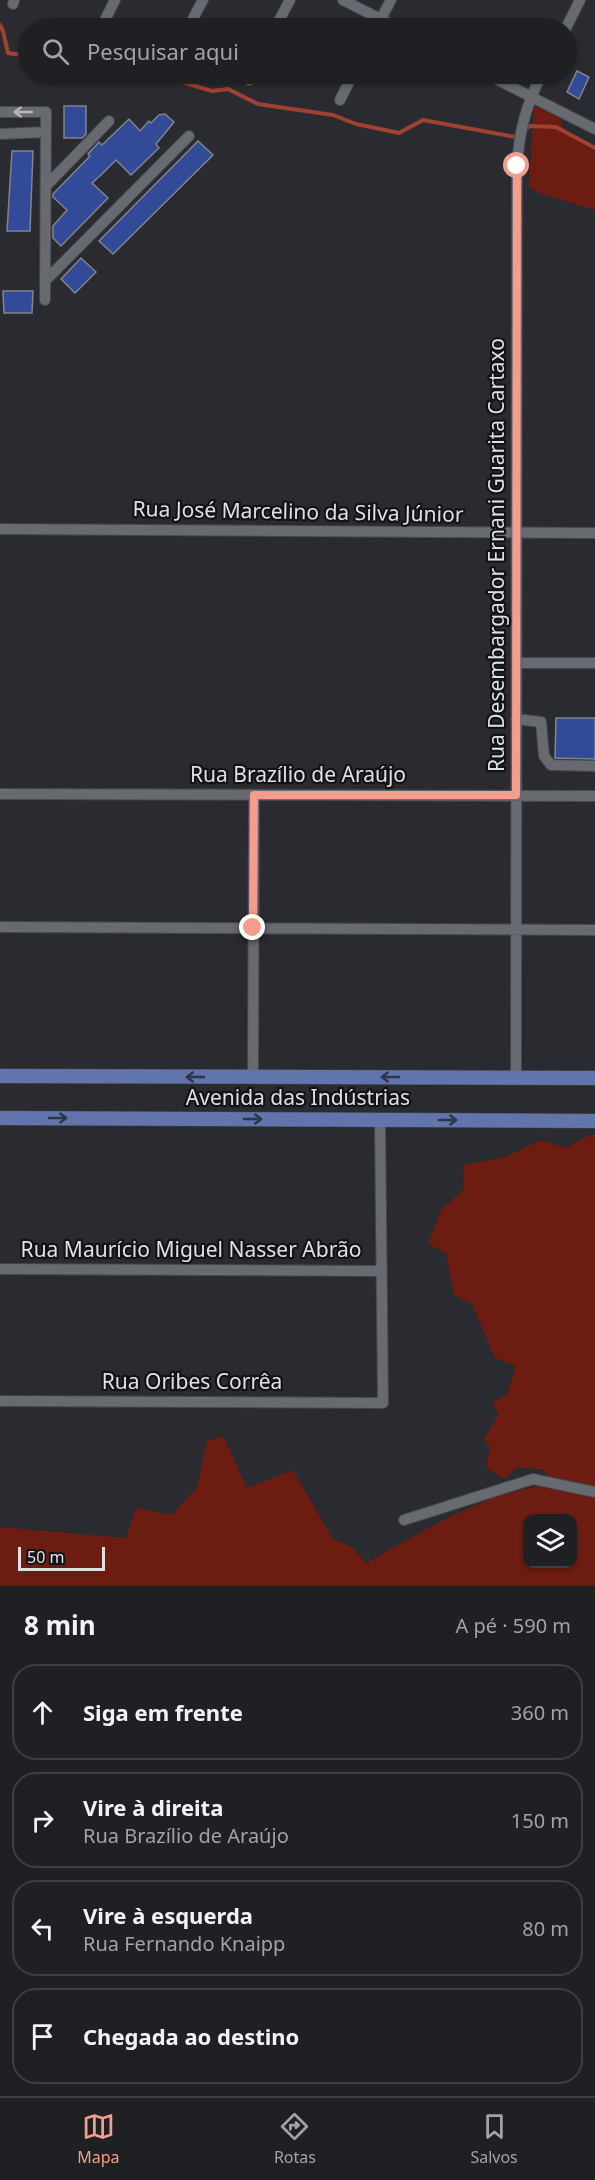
<!DOCTYPE html>
<html lang="pt">
<head>
<meta charset="utf-8">
<style>
  :root { --surface:#1f2024; --page:#2c2d31; --text:#f1f3f6; --muted:#a1a3a6; --line:#3c3e41; --accent:#f49d8d }
  body { margin:0; font-family:"Noto Sans",sans-serif; background:var(--page); color:var(--text) }
  .controls { position:absolute; right:18px; bottom:18px; display:grid; overflow:hidden; border-radius:12px; box-shadow:0 2px 4px #0004 }
  .controls button { width:54px; height:54px; display:grid; place-items:center; padding:0; border:0; border-bottom:2px solid var(--line); background:var(--surface); color:var(--text); font:30px sans-serif }
  .scale { position:absolute; left:18px; bottom:15px; width:87px; box-sizing:border-box; padding-left:6px; border:3px solid #dfe0e4; border-top:0; font-size:16px; line-height:21px; white-space:nowrap; color:#dfe0e4; -webkit-text-stroke:4px #121316; paint-order:stroke }
  .stop { position:absolute; width:18px; height:18px; margin:-14px; border:4px solid #f49d8d; border-radius:50%; background:#fff }
  .stop.end { background:#f49d8d; border-color:#fff; box-shadow:0 2px 6px #0008 }
  .list { margin:0; padding:0; list-style:none }
  h2 { display:flex; justify-content:space-between; align-items:center; height:78px; margin:0; padding:0 24px; font-size:26px }
  h2 small { font-size:20px; font-weight:400; color:var(--muted) }
  .list li { display:grid; grid-template-columns:39px 1fr auto; gap:18px; align-items:center; box-sizing:border-box; height:96px; margin:0 12px 12px; padding:0 12px; border:2px solid var(--line); border-radius:24px }
  .list b { display:block; font-size:22px; white-space:nowrap }
  .list p { margin:0; font-size:20px; white-space:nowrap; color:var(--muted) }
  .list em { font-size:20px; font-style:normal; color:var(--muted) }
  .icon { flex:none; width:33px; height:33px; fill:none; stroke:currentColor; stroke-width:2; stroke-linecap:round; stroke-linejoin:round }
  .map { position:relative; flex:none; width:595px; height:1586px; overflow:hidden }
  .search { position:absolute; background:var(--surface); box-shadow:0 2px 4px #0004; left:18px; right:18px; top:18px; height:66px; display:flex; align-items:center; gap:15px; box-sizing:border-box; padding:0 21px; border-radius:33px; color:var(--muted); font-size:22px }
  .sheet { height:510px; background:var(--surface) }
  nav { display:flex; justify-content:space-around; align-items:center; box-sizing:border-box; height:84px; border-top:2px solid var(--line); background:var(--surface); font-size:16px; color:var(--muted) }
  nav a { display:grid; justify-items:center; gap:3px }
  nav .on { color:var(--accent) }
  .map>svg:first-child { display:block }
</style>
</head>
<body>
<div class="map">
<svg width="595" height="1586" viewBox="0 0 595 1586">
  <rect width="100%" height="100%" fill="#292b30"/>
  <path fill="#6c1c11" fill-rule="evenodd" d="M534,107L559,112L564,132L595,152V210L542,194L529,187Z
    M590,1135H595V1586H0V1527L126,1538L136,1508L172,1515L197,1487L207,1441L223,1436L247,1488L293,1470L332,1538L352,1547L366,1563L441,1521L498,1495L544,1485L551,1480L544,1470L518,1467L504,1479L486,1467L490,1447L484,1439L499,1414L492,1403L507,1394L516,1366L495,1358L472,1304L454,1295L446,1253L428,1244L441,1210L464,1189L463,1165L505,1157L541,1140L566,1148ZM528,1518H572V1564H528Z"/>
  <g fill="none" stroke-linecap="round" stroke-linejoin="round">
    <path stroke="#a04132" stroke-width="4" d="M0,25L3,31L8,53L28,56
      M155,74L212,91L228,89L258,104L333,115L356,124L399,133L423,120L515,137L518,135
      M524,130L530,126L556,127L595,148"/>
  </g>
  <path fill="#324a97" stroke="#81848b" stroke-width="1.5" d="M577,71L589,77L579,99L567,92Z
    M64,106H86V134L82,138H64Z
    M165,114L174,122L156,144L159,148L131,175L116,160L102,174L92,183L108,198L61,246L53,238V226L67,210L53,197V194L90,156L88,154L99,142L102,145L129,119L140,131L149,121L151,123L159,115Z
    M198,141L213,155L113,254L99,241Z
    M12,151H33L30,231H7Z
    M81,258L96,272L75,293L61,279Z
    M3,291H33L32,313H4Z
    M556,718H595V759L555,758Z"/>
  <g fill="none" stroke-linecap="round" stroke-linejoin="round">
    <defs>
      <path id="minor" d="M343,0L398,28
        M13,4L14,0
        M101,28L115,0
        M188,28L203,0
        M275,28L290,0
        M376,28L391,0
        M566,28L580,0
        M486,74L595,129
        M249,80L252,74
        M340,100L353,74
        M0,112H46L45,300
        M0,134L46,132
        M46,186L109,121
        M45,281L189,136
        M0,529L595,533
        M517,663H595
        M516,719L541,722L544,756L551,765L595,766
        M0,794L595,796
        M0,927L595,930
        M253,1077L254,795
        M516,1078L517,167C519,131 526,105 542,74
        M0,1269L382,1271
        M0,1401L383,1403L380,1120
        M404,1520L533,1479L595,1492"/>
      <path id="major" d="M0,1076L595,1078
        M0,1118L595,1121"/>
    </defs>
    <use href="#minor" stroke="#47484d" stroke-width="12"/>
    <use href="#major" stroke="#47484d" stroke-width="15"/>
    <use href="#minor" stroke="#686a71" stroke-width="10"/>
    <use href="#major" stroke="#6174ab" stroke-width="14"/>
  </g>
  <defs><path id="oneway-shaft" d="M-6 0H5M1.5-3L5.5 0L1.5 3" fill="none" stroke-width="1.6" stroke-linecap="round" stroke-linejoin="round" transform="scale(1.5)"/></defs>
  <use stroke="#b5b7bc" href="#oneway-shaft" transform="translate(23 112) rotate(180)"/>
  <g stroke="#2e354a">
    <use href="#oneway-shaft" transform="translate(195 1077) rotate(-180)"/>
    <use href="#oneway-shaft" transform="translate(390 1077) rotate(-180)"/>
    <use href="#oneway-shaft" transform="translate(58 1118)"/>
    <use href="#oneway-shaft" transform="translate(253 1119)"/>
    <use href="#oneway-shaft" transform="translate(448 1120)"/>
  </g>
  <g fill="none" stroke-linecap="round" stroke-linejoin="round">
    <path stroke="#f49d8d" stroke-width="8" d="M253,928L254,795H516L517,166"/>
  </g>
  <g text-anchor="middle" stroke-width="4.5" stroke-linejoin="round" paint-order="stroke">
    <g font-size="21" fill="#dfe0e4" stroke="#121316">
      <text transform="translate(298 512) rotate(1)" y="7">Rua José Marcelino da Silva Júnior</text>
      <text transform="translate(497 555) rotate(-90)" y="7">Rua Desembargador Ernani Guarita Cartaxo</text>
      <text x="298" y="782">Rua Brazílio de Araújo</text>
      <text x="298" y="1105">Avenida das Indústrias</text>
      <text x="191" y="1257">Rua Maurício Miguel Nasser Abrão</text>
      <text x="192" y="1389">Rua Oribes Corrêa</text>
    </g>
  </g>
</svg>
<div class="controls">
<button><svg class="icon" aria-label="layers" viewBox="0 0 24 24"><path d="M12 4l9 5-9 5-9-5zM3 14l9 5 9-5"/></svg></button>
</div>
<div class="scale">50 m</div>
<div class="stop" style="left:517px;top:166px"></div>
<div class="stop end" style="left:253px;top:928px"></div>
<div class="search"><svg class="icon" aria-label="search" viewBox="0 0 24 24"><circle cx="10" cy="10" r="6"/><path d="M15 15l6 6"/></svg>Pesquisar aqui</div>
</div>
<section class="sheet">
<h2>8 min<small>A pé · 590 m</small></h2>
<ul class="list">
<li><svg class="icon" aria-label="ahead" viewBox="0 0 24 24"><path d="M12 20V5M6 11l6-6 6 6"/></svg><div><b>Siga em frente</b></div><em>360 m</em></li>
<li><svg class="icon" aria-label="right" viewBox="0 0 24 24"><path d="M7 20v-9h11M14 6l5 5-5 5"/></svg><div><b>Vire à direita</b><p>Rua Brazílio de Araújo</p></div><em>150 m</em></li>
<li><svg class="icon" aria-label="left" viewBox="0 0 24 24"><path d="M17 20v-9H6M10 6l-5 5 5 5"/></svg><div><b>Vire à esquerda</b><p>Rua Fernando Knaipp</p></div><em>80 m</em></li>
<li><svg class="icon" aria-label="arrive" viewBox="0 0 24 24"><path d="M6 21V4h12l-3 4 3 4H6"/></svg><div><b>Chegada ao destino</b></div></li>
</ul>
</section>
<nav>
<a class="on"><svg class="icon" aria-label="map" viewBox="0 0 24 24"><path d="M3 6l6-2 6 2 6-2v14l-6 2-6-2-6 2zM9 4v14M15 6v14"/></svg>Mapa</a>
<a><svg class="icon" aria-label="directions" viewBox="0 0 24 24"><path d="M12 3l9 9-9 9-9-9zM9 14v-3h6M13 9l2 2-2 2"/></svg>Rotas</a>
<a><svg class="icon" aria-label="saved" viewBox="0 0 24 24"><path d="M7 4h10v16l-5-4-5 4z"/></svg>Salvos</a>
</nav>
</body>
</html>
